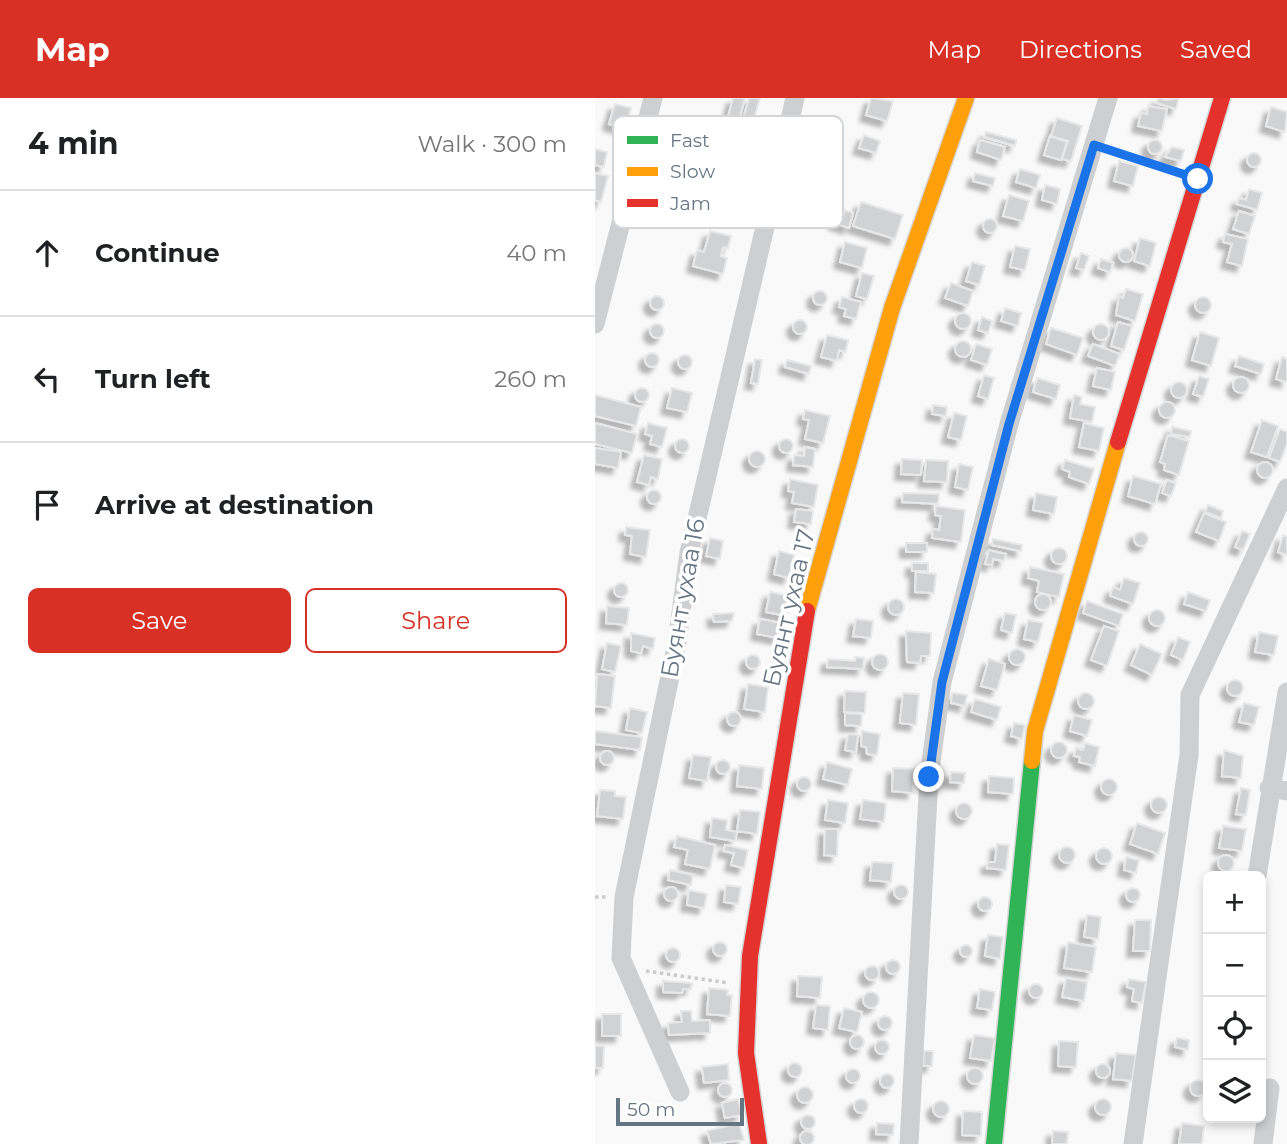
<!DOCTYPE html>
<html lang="en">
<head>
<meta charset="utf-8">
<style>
  :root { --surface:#fff; --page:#f2f2f2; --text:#202124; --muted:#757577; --line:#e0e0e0; --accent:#d93025 }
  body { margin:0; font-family:Montserrat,sans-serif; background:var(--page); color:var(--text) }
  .controls { position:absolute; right:21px; bottom:21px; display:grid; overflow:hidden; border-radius:10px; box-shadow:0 4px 10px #0003 }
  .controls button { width:63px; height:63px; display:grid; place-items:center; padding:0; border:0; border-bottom:2px solid var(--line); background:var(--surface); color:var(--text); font:35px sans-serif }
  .scale { position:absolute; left:21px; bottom:18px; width:128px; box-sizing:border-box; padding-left:7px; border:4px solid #657683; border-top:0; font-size:19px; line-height:24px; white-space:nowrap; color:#657683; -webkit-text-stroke:5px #fff; paint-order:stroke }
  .stop { position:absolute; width:21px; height:21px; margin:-16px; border:5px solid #1a73e8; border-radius:50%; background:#fff }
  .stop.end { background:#1a73e8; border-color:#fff; box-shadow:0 2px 7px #0008 }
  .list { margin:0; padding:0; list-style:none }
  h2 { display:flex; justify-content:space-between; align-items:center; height:91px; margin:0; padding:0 28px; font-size:30px }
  h2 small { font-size:23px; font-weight:400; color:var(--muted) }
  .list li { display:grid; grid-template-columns:46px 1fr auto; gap:21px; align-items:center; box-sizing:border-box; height:126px; padding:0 28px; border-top:2px solid var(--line) }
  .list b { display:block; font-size:26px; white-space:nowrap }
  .list em { font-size:23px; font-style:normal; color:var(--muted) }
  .actions { display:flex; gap:14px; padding:21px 28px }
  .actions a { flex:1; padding:16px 0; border:2px solid var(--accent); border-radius:10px; text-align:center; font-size:24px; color:var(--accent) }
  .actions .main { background:var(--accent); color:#fff }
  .icon { flex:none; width:38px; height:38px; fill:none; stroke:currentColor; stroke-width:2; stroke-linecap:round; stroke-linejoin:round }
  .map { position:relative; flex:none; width:692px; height:1046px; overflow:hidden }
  header { display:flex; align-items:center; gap:42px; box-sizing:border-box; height:98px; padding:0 35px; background:var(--accent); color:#fff }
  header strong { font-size:33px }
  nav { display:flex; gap:38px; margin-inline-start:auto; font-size:24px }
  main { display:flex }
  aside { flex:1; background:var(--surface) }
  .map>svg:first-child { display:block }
</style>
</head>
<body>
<header>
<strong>Map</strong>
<nav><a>Map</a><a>Directions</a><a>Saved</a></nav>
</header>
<main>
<aside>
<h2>4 min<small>Walk · 300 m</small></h2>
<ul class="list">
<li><svg class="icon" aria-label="ahead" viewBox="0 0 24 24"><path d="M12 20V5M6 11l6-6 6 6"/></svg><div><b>Continue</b></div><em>40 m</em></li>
<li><svg class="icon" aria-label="left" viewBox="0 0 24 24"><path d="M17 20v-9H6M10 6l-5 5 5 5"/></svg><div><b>Turn left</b></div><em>260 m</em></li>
<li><svg class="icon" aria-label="arrive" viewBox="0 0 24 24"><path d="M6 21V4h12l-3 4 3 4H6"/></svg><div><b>Arrive at destination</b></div></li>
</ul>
<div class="actions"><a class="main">Save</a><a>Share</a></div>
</aside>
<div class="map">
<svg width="692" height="1046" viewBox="0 0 692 1046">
  <defs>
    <filter id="shadow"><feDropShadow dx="-6" dy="6" stdDeviation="2" flood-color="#0004"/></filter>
  </defs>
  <rect width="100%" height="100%" fill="#f9f9f9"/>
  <path fill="#d0d2d3" stroke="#e8e8e8" stroke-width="2" filter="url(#shadow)" d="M138,0H150L144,22L133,19Z
    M154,0H165L158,24L148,21Z
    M276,0L298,3L292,23L271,17Z
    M563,0L571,2L584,0L581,11L562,5Z
    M20,6L36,10L30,31L14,26Z
    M553,8L572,11L567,33L543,28L546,15L552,16Z
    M676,9L692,14L690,34L671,28Z
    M462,20L487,28L476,63L467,61L473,43L456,38Z
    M391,34L421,42L420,48L389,39Z
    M269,37L285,43L281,55L264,50Z
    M455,38L472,44L466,62L449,57Z
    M553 49a7 7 0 1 1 14 0a7 7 0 1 1-14 0Z
    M385,42L410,49L406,62L382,54Z
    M577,49L589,52L586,63L570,59Z
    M0,51L12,54L9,69L0,67Z
    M652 62a7 7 0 1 1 14 0a7 7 0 1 1-14 0Z
    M524,63L543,68L538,88L519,83Z
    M425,71L445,77L441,90L421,84Z
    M0,75L13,78L6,104L0,102Z
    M380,75L400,80L398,88L378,83Z
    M450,87L465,91L462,106L447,102Z
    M654,91L667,95L662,112L642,106L644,100L651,102Z
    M414,97L434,103L428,123L408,118Z
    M266,104L308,117L300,141L258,128Z
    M250,112L258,115L254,130L239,125L241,117L248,119Z
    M644,113L660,118L654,136L638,131Z
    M388 128a7 7 0 1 1 14 0a7 7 0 1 1-14 0Z
    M115,133L136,138L133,150L128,149L126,158L132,160L128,176L98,168L102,152L109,154Z
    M630,136L653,141L647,168L632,164L637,146L628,144Z
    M545,140L561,145L555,168L539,163Z
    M250,144L272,150L267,170L245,164Z
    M420,148L435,151L430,172L415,169Z
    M524 157a7 7 0 1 1 14 0a7 7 0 1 1-14 0Z
    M486,155L494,158L489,172L481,170Z
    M506,161L518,165L515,174L503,170Z
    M377,164L390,168L384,187L371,183Z
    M267,175L279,178L272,201L261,198Z
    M356,185L378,193L373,208L350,200Z
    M531,191L548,196L540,223L521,217L524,198L528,200Z
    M218 200a7 7 0 1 1 14 0a7 7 0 1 1-14 0Z
    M55 205a7 7 0 1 1 14 0a7 7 0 1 1-14 0Z
    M247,199L266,204L261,221L249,218L251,211L244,209Z
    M600 207a8 8 0 1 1 16 0a8 8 0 1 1-16 0Z
    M410,210L426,215L423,228L406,223Z
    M360 223a8 8 0 1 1 16 0a8 8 0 1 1-16 0Z
    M387,219L397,223L393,235L383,232Z
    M198 229a7 7 0 1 1 14 0a7 7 0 1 1-14 0Z
    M523,224L537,228L529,252L516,248Z
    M55 233a7 7 0 1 1 14 0a7 7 0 1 1-14 0Z
    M498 234a8 8 0 1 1 16 0a8 8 0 1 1-16 0Z
    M456,230L488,240L482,257L451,246Z
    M605,234L624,240L616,268L597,262Z
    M232,237L253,242L251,254L244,252L242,263L226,259Z
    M360 251a8 8 0 1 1 16 0a8 8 0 1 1-16 0Z
    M381,246L397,251L392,267L376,262Z
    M498,246L525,256L520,268L493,258Z
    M50 262a7 7 0 1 1 14 0a7 7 0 1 1-14 0Z
    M83 264a7 7 0 1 1 14 0a7 7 0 1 1-14 0Z
    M644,258L669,266L666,276L640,268Z
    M687,259L692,261V284L681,281Z
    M160,261L167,262L163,286L156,285Z
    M192,262L216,268L214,276L190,269Z
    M502,270L520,274L516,292L498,288Z
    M389,277L399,280L393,301L383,298Z
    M604,278L614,281L608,299L598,296Z
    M638 287a8 8 0 1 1 16 0a8 8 0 1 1-16 0Z
    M442,280L465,287L461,301L438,294Z
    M576 292a8 8 0 1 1 16 0a8 8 0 1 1-16 0Z
    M40 297a7 7 0 1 1 14 0a7 7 0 1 1-14 0Z
    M77,290L97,295L92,314L72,310Z
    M0,297L46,309L41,328L0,318Z
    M479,297L487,299L485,306L500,309L497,324L475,320Z
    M564 312a8 8 0 1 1 16 0a8 8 0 1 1-16 0Z
    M338,307L352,309L351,318L337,316Z
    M210,312L235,318L228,345L210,341L214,322L208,321Z
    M359,315L372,318L366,342L353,339Z
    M667,322L683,328L672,359L656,354Z
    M0,325L42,336L37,355L0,346Z
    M53,325L72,330L67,349L55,346L57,338L50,336Z
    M489,325L509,330L504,353L484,349Z
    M577,329L596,333L595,339L576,336Z
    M685,331L692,334V346L685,364L674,360Z
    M573,337L594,343L584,377L569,372L570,366L565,364Z
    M184 348a7 7 0 1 1 14 0a7 7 0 1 1-14 0Z
    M80 348a7 7 0 1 1 14 0a7 7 0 1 1-14 0Z
    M210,349L220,351L218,369L198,367L199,357L209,358Z
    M0,350L26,354L23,370L0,366Z
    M154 361a8 8 0 1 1 16 0a8 8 0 1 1-16 0Z
    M49,357L67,361L63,381L56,379L54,387L42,384Z
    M307,361L327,362L326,377L306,376Z
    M331,362L353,363L352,384L329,383Z
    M470,362L499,371L494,386L474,379L475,374L467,371Z
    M662 372a8 8 0 1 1 16 0a8 8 0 1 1-16 0Z
    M364,366L378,369L373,392L360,389Z
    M538,378L566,386L560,406L533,398Z
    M195,381L223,387L219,409L197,405L199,394L193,393Z
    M572,382L581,385L576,398L567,395Z
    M52 399a7 7 0 1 1 14 0a7 7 0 1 1-14 0Z
    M308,395L344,396L343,406L307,404Z
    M441,395L462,399L459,416L438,412Z
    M613,407L628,413L626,420L610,414Z
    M341,408L370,412L366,444L337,440L338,431L344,432L346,418L340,417Z
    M201,411L218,413L216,426L199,424Z
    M609,415L631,424L624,443L601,434Z
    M31,429L55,432L51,459L35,456L37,438L30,437Z
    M647,433L655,436L648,452L640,449Z
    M539 441a7 7 0 1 1 14 0a7 7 0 1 1-14 0Z
    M688,437L692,439V457L683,454Z
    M115,440L128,443L125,461L111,458Z
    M398,441L427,447L426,453L397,447Z
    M311,445H332V454H311Z
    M456 458a8 8 0 1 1 16 0a8 8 0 1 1-16 0Z
    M394,452L411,456L409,463L398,461L397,467L390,466Z
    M184,453L199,457L194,480L179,476Z
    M317,465H333V473H317Z
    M435,469L469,476L464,499L442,494L444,483L433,480Z
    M321,474L341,476L339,495L320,494Z
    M529,480L545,485L538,506L515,498L518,489L525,492Z
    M19 492a7 7 0 1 1 14 0a7 7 0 1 1-14 0Z
    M175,494L196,498L192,518L171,514Z
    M593,494L615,502L611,513L589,506Z
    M440 504a8 8 0 1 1 16 0a8 8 0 1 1-16 0Z
    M293 509a8 8 0 1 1 16 0a8 8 0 1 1-16 0Z
    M492,503L528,516L524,528L488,515Z
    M12,508L34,510L32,527L11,525Z
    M554 520a8 8 0 1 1 16 0a8 8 0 1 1-16 0Z
    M139,515L137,523L119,524L118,516Z
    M410,515L421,517L417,535L406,532Z
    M165,521L186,525L183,540L162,536Z
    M261,521L278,523L276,540L258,538Z
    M433,522L448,525L443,544L429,541Z
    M509,528L524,533L512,568L496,562Z
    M311,533L336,535L335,558H326L325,565L312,564Z
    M664,534L683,538L679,557L660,554Z
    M36,535L60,540L58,551L48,548L46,555L36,553Z
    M583,539L595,544L588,562L576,557Z
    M12,545L26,548L20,574L7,571Z
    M545,546L567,556L557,577L536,567Z
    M414 559a8 8 0 1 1 16 0a8 8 0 1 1-16 0Z
    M277 564a8 8 0 1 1 16 0a8 8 0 1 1-16 0Z
    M151 564a7 7 0 1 1 14 0a7 7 0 1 1-14 0Z
    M260,559L269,560L268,571L232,569L233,561L260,563Z
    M394,561L410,566L402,592L386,588Z
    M2,576L20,578L16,610L0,608Z
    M632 590a8 8 0 1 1 16 0a8 8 0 1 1-16 0Z
    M153,586L173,589L170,614L149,611Z
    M250,593L271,594L270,615L249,614Z
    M308,595L324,596L321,627L305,625Z
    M357,595L372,597L370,608L356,605Z
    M483 603a8 8 0 1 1 16 0a8 8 0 1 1-16 0Z
    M380,601L406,609L402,622L376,614Z
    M649,605L664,609L659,627L644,624Z
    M35,610L52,614L47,635L31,632Z
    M132 621a7 7 0 1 1 14 0a7 7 0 1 1-14 0Z
    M250,615L267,616L266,628L250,627Z
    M479,617L497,622L492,638L475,633Z
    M419,625L430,627L427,641L416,638Z
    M0,633L47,639L45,652L0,646Z
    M267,633L285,636L282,657L272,656L271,649L266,648Z
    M253,636L263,637L261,654L250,652Z
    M456 652a8 8 0 1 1 16 0a8 8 0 1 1-16 0Z
    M490,645L504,649L500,668L484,664L485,659L479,658L481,650L488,652Z
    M629,652L648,658L646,680L627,678Z
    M5 660a7 7 0 1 1 14 0a7 7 0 1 1-14 0Z
    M98,657L116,659L112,683L94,680Z
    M121 669a7 7 0 1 1 14 0a7 7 0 1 1-14 0Z
    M232,664L257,671L253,687L228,681Z
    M144,667L169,670L167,691L142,688Z
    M298,670L319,671L318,695L297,693Z
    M356,674L370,675L369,685L355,684Z
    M394,678L419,680L418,696L393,694Z
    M202 686a7 7 0 1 1 14 0a7 7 0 1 1-14 0Z
    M506 689a8 8 0 1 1 16 0a8 8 0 1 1-16 0Z
    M646,690L655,692L651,717L641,716Z
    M5,692L20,693V698L31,699L28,721L2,718Z
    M556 707a8 8 0 1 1 16 0a8 8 0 1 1-16 0Z
    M233,702L253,705L250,725L230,722Z
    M268,702L291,705L289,724L265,721Z
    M361 713a8 8 0 1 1 16 0a8 8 0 1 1-16 0Z
    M145,712L165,714L162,736L142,733Z
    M117,720L132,722L131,732L142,734L140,743L115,739Z
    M542,725L570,735L563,756L535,746Z
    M628,728L651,731L647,753L624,750Z
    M230,731H243L242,758L229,757Z
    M82,738L120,747L115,771L90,766L93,752L79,749Z
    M402,746L414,747L411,772L392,770L393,764H400Z
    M130,747L153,752L149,770L136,767L139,755L129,753Z
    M464 757a8 8 0 1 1 16 0a8 8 0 1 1-16 0Z
    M501 758a8 8 0 1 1 16 0a8 8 0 1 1-16 0Z
    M623 765a8 8 0 1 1 16 0a8 8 0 1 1-16 0Z
    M531,759L544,762L541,775L529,772Z
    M277,764L298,765L296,784L275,782Z
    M75,772L98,777L96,787L73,782Z
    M299 794a7 7 0 1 1 14 0a7 7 0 1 1-14 0Z
    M131,787L146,789L143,806L129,804Z
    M69 796a7 7 0 1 1 14 0a7 7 0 1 1-14 0Z
    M531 797a7 7 0 1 1 14 0a7 7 0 1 1-14 0Z
    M94,792L112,796L109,810L92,807Z
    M383 806a7 7 0 1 1 14 0a7 7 0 1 1-14 0Z
    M492,817L506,819L503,841L489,839Z
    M540,822H556L555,853H538Z
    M393,837L408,839L405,861L390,858Z
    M118 851a7 7 0 1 1 14 0a7 7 0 1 1-14 0Z
    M473,844L501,849L497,874L469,870Z
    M365 853a6 6 0 1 1 12 0a6 6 0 1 1-12 0Z
    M71 857a7 7 0 1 1 14 0a7 7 0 1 1-14 0Z
    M291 869a7 7 0 1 1 14 0a7 7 0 1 1-14 0Z
    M270 875a7 7 0 1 1 14 0a7 7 0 1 1-14 0Z
    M203,878L227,879L225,900L202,898Z
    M471,880L492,884L489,903L467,899Z
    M534,881L551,884L547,905L537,903L539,891L532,889Z
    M68,883L97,885L96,891H88L87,895L68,894Z
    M434 893a7 7 0 1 1 14 0a7 7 0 1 1-14 0Z
    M114,890L133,892L132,897H137L135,918L112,916Z
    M385,891L400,894L397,912L382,910Z
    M268 902a8 8 0 1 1 16 0a8 8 0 1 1-16 0Z
    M221,907L235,908L233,932L218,930Z
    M249,910L267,914L262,934L244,930Z
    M86,913H96L97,923L115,922V935L74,937L73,925L87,924Z
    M7,916H26V938H7Z
    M283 925a7 7 0 1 1 14 0a7 7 0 1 1-14 0Z
    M379,937L400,940L396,963L375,960Z
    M255 944a7 7 0 1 1 14 0a7 7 0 1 1-14 0Z
    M582,940L594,942L593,952L580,949Z
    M280 949a7 7 0 1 1 14 0a7 7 0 1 1-14 0Z
    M464,943L483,944L481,969L463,968Z
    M0,948H9L8,970H0Z
    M329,953H338L337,968H328Z
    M521,955L541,957L537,983L518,981Z
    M193 972a7 7 0 1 1 14 0a7 7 0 1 1-14 0Z
    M133,966L134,982L109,985L107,969Z
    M501 973a7 7 0 1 1 14 0a7 7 0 1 1-14 0Z
    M372 978a8 8 0 1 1 16 0a8 8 0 1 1-16 0Z
    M251 978a7 7 0 1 1 14 0a7 7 0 1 1-14 0Z
    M285 983a7 7 0 1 1 14 0a7 7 0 1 1-14 0Z
    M595 990a8 8 0 1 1 16 0a8 8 0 1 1-16 0Z
    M123 992a7 7 0 1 1 14 0a7 7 0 1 1-14 0Z
    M202 997a8 8 0 1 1 16 0a8 8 0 1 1-16 0Z
    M259 1008a7 7 0 1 1 14 0a7 7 0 1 1-14 0Z
    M143,1001L147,1017L130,1020L127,1005Z
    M500 1009a8 8 0 1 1 16 0a8 8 0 1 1-16 0Z
    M338 1011a8 8 0 1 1 16 0a8 8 0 1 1-16 0Z
    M368,1013L387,1014L386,1038L367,1037Z
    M206 1024a7 7 0 1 1 14 0a7 7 0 1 1-14 0Z
    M144,1025L149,1042L116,1046L112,1033Z
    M282,1025L299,1026L298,1037L281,1036Z
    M587,1025L609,1028L607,1046H584Z
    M205 1040a7 7 0 1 1 14 0a7 7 0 1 1-14 0Z
    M458,1033L473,1034L472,1046H457Z"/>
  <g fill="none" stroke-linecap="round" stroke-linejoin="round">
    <defs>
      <path id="fast" d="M399,1046L437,663"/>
      <path id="slow" d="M212,513L297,210L371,0
        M437,663L440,633L523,344"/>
      <path id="jam" d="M523,344L627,0
        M164,1046L151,955L155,858L212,513"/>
    </defs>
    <use href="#fast" stroke="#d5d6d7" stroke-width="19"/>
    <use href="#slow" stroke="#d5d6d7" stroke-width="19"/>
    <use href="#jam" stroke="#d5d6d7" stroke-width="19"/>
    <path stroke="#cbcccd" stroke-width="3.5" stroke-dasharray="3.5 3.5" stroke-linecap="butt" d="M514,52L583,75
      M0,799H12
      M51,873L134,885"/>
    <path stroke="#cecfd0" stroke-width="19" d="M0,226L58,0
      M674,690L692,693
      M662,778L692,594
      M85,994L26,860L29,799L82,545L94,455L200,0
      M314,1046L334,679L347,584L414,326L513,0
      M538,1046L594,657L595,597L692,390
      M668,1046L675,990"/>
    <use href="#fast" stroke="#30b455" stroke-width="16"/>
    <use href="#slow" stroke="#ff9f0a" stroke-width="16"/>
    <use href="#jam" stroke="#e5322d" stroke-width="16"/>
  </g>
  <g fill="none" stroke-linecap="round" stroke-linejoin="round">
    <path stroke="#1a73e8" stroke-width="9" d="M334,679L347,584L414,326L499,47L603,81"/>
  </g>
  <g text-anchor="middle" stroke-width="7" stroke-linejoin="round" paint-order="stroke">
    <g font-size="24" fill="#657683" stroke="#fff">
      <text transform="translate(88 500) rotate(-80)" y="8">Буянт ухаа 16</text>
      <text transform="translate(194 510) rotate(-77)" y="8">Буянт ухаа 17</text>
    </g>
  </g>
  <rect x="18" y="18" width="230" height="112" rx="10" fill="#fff" stroke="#d1d6da" stroke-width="2"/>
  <rect x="32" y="38" width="31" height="8" fill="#30b455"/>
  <rect x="32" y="69" width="31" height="9" fill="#ff9f0a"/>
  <rect x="32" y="101" width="31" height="8" fill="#e5322d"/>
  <g font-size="19" fill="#657683">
    <text x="75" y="49">Fast</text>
    <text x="75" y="80">Slow</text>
    <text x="75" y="112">Jam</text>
  </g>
</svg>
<div class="controls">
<button>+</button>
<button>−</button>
<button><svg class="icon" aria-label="locate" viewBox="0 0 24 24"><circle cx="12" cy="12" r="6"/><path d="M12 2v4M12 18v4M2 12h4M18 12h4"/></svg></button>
<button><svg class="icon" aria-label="layers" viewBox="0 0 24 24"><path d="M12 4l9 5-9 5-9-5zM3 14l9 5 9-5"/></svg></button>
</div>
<div class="scale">50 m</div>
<div class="stop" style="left:603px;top:81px"></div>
<div class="stop end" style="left:334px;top:679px"></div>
</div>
</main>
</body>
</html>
